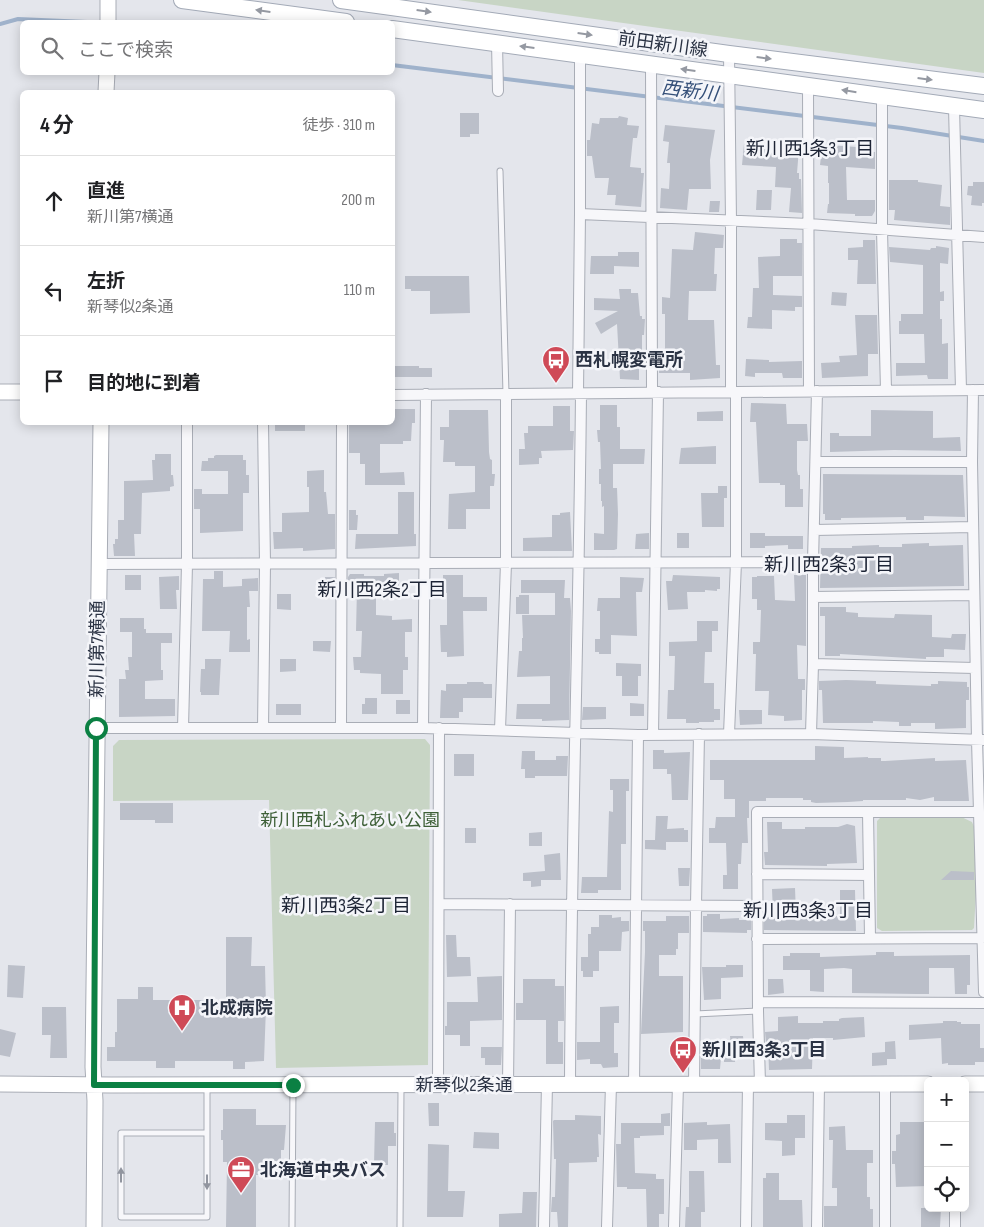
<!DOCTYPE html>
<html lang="ja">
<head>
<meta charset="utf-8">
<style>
  :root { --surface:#fff; --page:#f6f6f6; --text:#202124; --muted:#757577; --line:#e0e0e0 }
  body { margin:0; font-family:"Sofia Sans Condensed","Noto Sans JP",sans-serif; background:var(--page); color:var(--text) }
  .controls { position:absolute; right:15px; bottom:15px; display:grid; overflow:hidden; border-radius:8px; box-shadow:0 2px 12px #0003 }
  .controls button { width:45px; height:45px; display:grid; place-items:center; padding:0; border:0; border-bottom:1px solid var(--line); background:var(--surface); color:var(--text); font:25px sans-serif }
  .stop { position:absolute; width:15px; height:15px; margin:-11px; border:4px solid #0b8043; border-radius:50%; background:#fff }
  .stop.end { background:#0b8043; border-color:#fff; box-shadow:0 1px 5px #0008 }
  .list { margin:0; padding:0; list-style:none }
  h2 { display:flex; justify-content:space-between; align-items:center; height:65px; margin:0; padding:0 20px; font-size:21px }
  h2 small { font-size:16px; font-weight:400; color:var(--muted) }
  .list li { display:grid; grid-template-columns:32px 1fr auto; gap:15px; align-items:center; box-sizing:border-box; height:90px; padding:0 20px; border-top:1px solid var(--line) }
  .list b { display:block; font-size:19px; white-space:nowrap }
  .list p { margin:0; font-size:16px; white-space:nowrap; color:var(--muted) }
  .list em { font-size:16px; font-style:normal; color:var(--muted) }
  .icon { flex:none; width:28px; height:28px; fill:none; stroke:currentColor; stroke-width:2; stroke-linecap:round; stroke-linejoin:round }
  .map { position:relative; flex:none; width:984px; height:1227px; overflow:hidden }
  .search { position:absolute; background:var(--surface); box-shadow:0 2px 12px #0003; left:20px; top:20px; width:375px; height:55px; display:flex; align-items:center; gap:12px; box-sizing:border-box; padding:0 18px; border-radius:8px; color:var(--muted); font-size:19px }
  .panel { position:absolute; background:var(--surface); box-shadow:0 2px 12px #0003; left:20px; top:90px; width:375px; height:335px; border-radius:8px }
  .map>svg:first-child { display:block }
</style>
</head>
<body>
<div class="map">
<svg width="984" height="1227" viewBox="0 0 984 1227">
  <rect width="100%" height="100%" fill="#e4e6ec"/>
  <path fill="#c8d5c5" d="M458,0H984V73Z
    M425,739L430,745L428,1065L276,1068L269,800L113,801V746L119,740Z
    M953,813L972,822L979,838L974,928L972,930L882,931L877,928V821L880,818Z"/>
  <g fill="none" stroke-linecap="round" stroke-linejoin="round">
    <path stroke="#9fb2cb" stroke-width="4" d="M0,24L18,19L87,22
      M392,65L902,128L984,141"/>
  </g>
  <path fill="#bbbfc9" d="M460,113H479V134H470V137H460Z
    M619,116L628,118L627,125L639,126L637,138H633L630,167L641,168V173H644L641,207L615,205L616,195H607L609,178H595L592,156H587V140H590L592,123L599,124L600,118H618Z
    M665,125L715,130L710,160L711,189H689L687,210L660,208L661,188L669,189L670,171V163H667L669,142L663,141Z
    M744,144L799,148L797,173H799V179H801L802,213L789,212L791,188L775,187L776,167L742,165Z
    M826,145L857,147V151L875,152V169L846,167L847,200H875V211L872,216H855V214L827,213L828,204H829V183H828V166L820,165L822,148H825Z
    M889,180H918V182L942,185L940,206L950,207V225L894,220L895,210H889Z
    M973,182H984V203H982V206L971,205L972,196L967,195L968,186H973Z
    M757,190H772L771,210H756Z
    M710,201H720L719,212H709Z
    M695,232L724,235L723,248H715L714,274H717L716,291H689L688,320H714L716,365H720V378L690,380V373H659V361H664L665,350V314H662V297L670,298L672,249L693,250Z
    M780,239H797V243H802V276H773V295L802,296V307H795V311L772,310V329L747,328L748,317H752L753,288H759L758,257L780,256Z
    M863,240H875L876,284H857L858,260H848V248L863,247Z
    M936,246L949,248L948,264L940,263V292L944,291V301H940V319H942V344L948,343V379H928L927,375L896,376V363H925L924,334H899V321H901V314H923V265L890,262L889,247L930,250L931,248H936Z
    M618,252H639V267L614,266V274H590L591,256H618Z
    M405,276H469L470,313L430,314V291H411V289H405Z
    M619,289H631V293H638L640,316H642V319H645L644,335H642V355H639V380L620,379L617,324L601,334L595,323L618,311L594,310V298L620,299Z
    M832,292L847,293L846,306L831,305Z
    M855,315H877L878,354H868V376L822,378L821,363L840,362L839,356L857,355Z
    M746,359L769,360V362L802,361V378H783L782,373H755V377L745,376Z
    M394,366H419V368H432V377H394Z
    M751,403L786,404L787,424H807L808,441H797V470L798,475H800V489H803V507H785V485H780V483H759L756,422H750Z
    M600,405H617V427H620V449H645L644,464H613V488H617L618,514L617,549L614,550H594V533L604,534V506L602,507V501H601V484H599V469H601L600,442H598L597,430H600Z
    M553,406H570V431H574L573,450L541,451L542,458H539V464L519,465V449H525L524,433H528V426H553Z
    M392,409H415V423H412L411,441H403V444H380V473L404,472L405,485H365V464H360V453H349V422H392Z
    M449,410H488L489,452L490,459L492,460V474H495L494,486H490V509H466V529H448L449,494L475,492V466H455V462H443L444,440H440V427H449Z
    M871,410L933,411V438L960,437L961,451L894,450L830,452V433H839V436H871Z
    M723,411V421H697V412Z
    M275,422H305V431H275Z
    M716,446V464H679L681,448Z
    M155,454H171V475H173L174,486L170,487V491L142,493L141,534H134L135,556H114L113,544H115V539H118V520H124V481L153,480L152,460H155Z
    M216,455H243V460H246V475H249V493H243V531L200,533V509H194V489H202V494H228V471H201L202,461H208V458H214V456Z
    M324,470V492H326L328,514H335V549L303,551V548L274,549L273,532H282V513L309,512V487H307V471Z
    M823,474L963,475L965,517L924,516V520H906V517L841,518V520H825V514H823Z
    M718,486H727V498H724V527H702L701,493H718Z
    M398,492H414V534H416V546L355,549L356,534H398Z
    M349,510H356V515H358L357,530H349Z
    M570,512L572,551H523V538L552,537V515H560V513Z
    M649,533V549H635L636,534Z
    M677,533H689V548H677Z
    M750,533H765V536H803V549H788V545L765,546V548H750Z
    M929,543V546L963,545L964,586L820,588L821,548H852V546L879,545V547H902V544Z
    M214,571H223V587L242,586V579L258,578V591H249L250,607H247V640L250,639V652H229L230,631H202L203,579H214Z
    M399,573V589H376V615L392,616V620L412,619V632H405V657H408V670H403V694H381V674L360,673V670H354L353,657H361L362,631H356L357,588H348V577L350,574H364V576H384V574Z
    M125,575H141V590H125Z
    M443,575H463V597H487V611H463L464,656L447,657V652H441L440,625H447V593H436V583H443Z
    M673,575L720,577V589H717V591L705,590V592H687L688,609L668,610L666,581H672Z
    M794,575H806V646L797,645L798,679H805V690H802V720L784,721V716L768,715L769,691H755L756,654H753V642H760L761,610H757V599H752V577H757V576H774L775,600L795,601Z
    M179,576V590H176L177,609H160L159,577Z
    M325,577H335V591H325Z
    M620,577L644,578L642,592H636L637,636L611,635V654H599V652H595V639H600V611H597L598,598H620Z
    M521,580H565L564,598H570L571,611L569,720L542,721V719H516L517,704H550V676L517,677L519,651H522V638H523L522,615H555V593H521Z
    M277,594H291V610L277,609Z
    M519,595H529V614H516V597H519Z
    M820,607H846V612L858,613V617L894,618L895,614L932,615V637L951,638L952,634H966L965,650L944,649V657H926V659L840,654V656H825V616H820Z
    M120,618H144V629H146V633H172V643H161V670H163V680L145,681V699H175V716L119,717V679H126L125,670H129L128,657H132V632H120Z
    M697,621H718V631H712V652H705L704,683H714V709H720V720H714V722H699V723H686V719H667L668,690H674L675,656H669V642L697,641Z
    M313,641H331L330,652L313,651Z
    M205,659H221L219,695H201V692H200L201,669H205Z
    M280,659H296V671L280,672Z
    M616,663L641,664V676H638V696H622V676H616Z
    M846,680L876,681V684L931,686V684H938V681L967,682V687H969V700H966V728L935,729V723H911V726H899V722L873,721V723H823L822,690H819V681Z
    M467,682H483L484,684H492V698H463V712H459V718H440L441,690L446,691V684H467Z
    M365,698H377V714H362V704H365Z
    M396,700H410V714H396Z
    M630,703L644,704V716H630Z
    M276,704H301V715H276Z
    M583,707H606V719L582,720Z
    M739,710H762V724L740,725Z
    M815,746L844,747V758L868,757V758H881V761H885L935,758V761L966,760L969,801H934V797L920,800L906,798V800H863V801L848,802L816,803L811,802V800H803V798H766V801H749V818H747L748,843H742L741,864H738V889H723V875H727L726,843H709V828H715L716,817H735V799H724V780H710V760H815Z
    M653,750H664V753L690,752L688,800H672L671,774H667V769H653Z
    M522,751H535V760H556V756H568L567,776H535V778H525V769H521Z
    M454,754H474V776H454Z
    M610,779H629V791H626V844H621V890H598V893H581L582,877H607L609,811L613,812V790H610Z
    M120,803H173V823H155V820H120Z
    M656,816H668L667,829L684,828V830H688V842H666V850L645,849V840H655Z
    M767,822H782V829H805V827H838L847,824L855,826L857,863L827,864V866L765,865L764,852H768Z
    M465,828H476V843H465Z
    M542,832V846H529V833Z
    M560,853L561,880H541V886L531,887V881H523V873L545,871L544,855Z
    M678,868H690L689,886H679Z
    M951,871L974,872V880H941Z
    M795,888L796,914H803V917L840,916V890H855L856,931L764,930V917H772L773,914L772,889Z
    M707,914H720V919L739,918V920H751V930H747V933L703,932V916H707Z
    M599,915H612V918L621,917V921H629V931L622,932L621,951H599V971H593V977H583V971H581V957H588V934H591V927H599Z
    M666,916H689V933H678V949H676V955H659V976H683V1032L641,1034L645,952V931H643V921H666Z
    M446,935H456L457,957H470L471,976L447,977Z
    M226,937H252L251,966H265L266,1007L264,1061L245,1062V1069H233V1061H175V1068H156V1061H107V1047H115V1032H117V999H138V987H153V1000H226Z
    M876,952H894V956L970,955V985H967V994H955L954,968H929V994H916L852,993V969L844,968L824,969V992L810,991V970H783V956H790V953H820V957L876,955Z
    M8,965L25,966L23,998L7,997Z
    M726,965H743V977L721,978V999L704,1000L702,967H726Z
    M502,976V1020L470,1021V1046H460V1035H445V1026H447V1002H478L477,977Z
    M523,979H555V986H564V1021H558V1042H563V1064H546V1020H516V1003H523Z
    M768,979H783L784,993L768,995Z
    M619,1006V1023H614V1053H618V1067L603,1068L601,1064H590V1059L577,1060V1042H600V1007Z
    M42,1007H66L67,1058H50L51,1035H42Z
    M798,1016V1023H823V1021H839V1019L842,1018L864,1017L865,1037L833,1040V1038H813L812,1069L769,1070L768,1043H766L765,1032L778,1031V1017Z
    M943,1021H957V1022H961V1024H980V1048H984V1062H975V1065H948V1063L942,1064L941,1038L909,1040V1025L943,1023Z
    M0,1029L16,1033L10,1057L0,1055Z
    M730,1036H743L744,1046H731Z
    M895,1041L896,1059H887V1065L872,1066V1053L885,1052V1042Z
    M481,1047H502L501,1065H485V1058H481Z
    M724,1048H736L735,1062H724Z
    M701,1058H721L720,1069H701Z
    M428,1103H439V1126H429Z
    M223,1109H256V1125H286L284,1150H281V1175H256V1227H226L227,1162H223V1140H221V1130H223Z
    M670,1113V1126H664V1135L640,1136V1138H634L635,1173L656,1174V1179H664V1214H659V1227H647L646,1189H627V1187H617L616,1144H621V1123H661V1114Z
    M575,1115L601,1116V1135L598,1134L599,1157H597V1162L569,1163L568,1227H558L557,1212H551L552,1197H555L556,1159H554L553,1121L554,1120H575Z
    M787,1115H805V1138H795V1155L782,1156V1141L765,1140V1123H787Z
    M375,1122H394V1133H396V1146H388V1165H374Z
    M707,1122V1125L730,1124L731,1163H718V1139L697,1140V1150H684V1123Z
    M900,1122H928V1186L896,1187L895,1164H892V1151H896V1135L900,1134Z
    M845,1126L846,1150H873V1163H867V1197H870V1209H873V1227H824V1206H837V1188H832L833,1140H829V1127Z
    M474,1132L499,1133V1149L473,1148Z
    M428,1144L449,1145L448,1191H465L463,1217H427Z
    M689,1171H704L705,1212H701V1227H685L686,1207H689Z
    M766,1173H779V1200H802L803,1227H763V1178H766Z
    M523,1192H537L536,1227H499V1214L522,1213Z
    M921,1208H941L940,1227H921Z"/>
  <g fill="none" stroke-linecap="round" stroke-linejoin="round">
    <defs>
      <path id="lane" d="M500,171L506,394
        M695,1014L758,1011
        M207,1088V1217H121V1133H207
        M292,1227L293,1086
        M400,1227L401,1088"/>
      <path id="street" d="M497,43L498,91
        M729,54L731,221V392
        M651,65L652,392
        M808,85L809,391
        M882,96V230L886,390
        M954,107L961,390
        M580,214L809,224L984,237
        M973,390L972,462L977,740L984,992
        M578,393L580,214V54
        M392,395L984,390
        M816,462H972
        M814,530L973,527
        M98,564L813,562
        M813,597L974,595
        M813,664L975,668
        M341,727L342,422
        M96,728H423L638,735L811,734L984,740
        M183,728L187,564V422
        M263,728L265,564L263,422
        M423,728L426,394
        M500,730L506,563V394
        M729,734L736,562V392
        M811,734L813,664V562L817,391
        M653,735L658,392
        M868,812L870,938
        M757,874L869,875
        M439,904L757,906
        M757,939L982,938
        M758,1002L984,1003
        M570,1084C571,854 579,623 581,393
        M634,1084L638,735
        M694,1084L696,906L699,734
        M760,1084L758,1011L757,812H978
        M885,1084V1227
        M438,1085L439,728
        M508,1085L510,904
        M955,1208V1227
        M544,1227L547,1084
        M607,1227L611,1084
        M674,1227L678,1084
        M746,1227L748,1084
        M817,1227L819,1084"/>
      <path id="secondary" d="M108,22V0
        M106,92L107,72
        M0,392H22
        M0,1084L111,1085L928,1084
        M965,1084H984
        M94,1227L95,1101L93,1067L101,422"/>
      <path id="primary" d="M182,0L346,22
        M341,0L729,54L984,86
        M392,29L984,110"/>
    </defs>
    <use href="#lane" stroke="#a9adb6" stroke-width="7"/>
    <use href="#street" stroke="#a9adb6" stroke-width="12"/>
    <use href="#secondary" stroke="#a9adb6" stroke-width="17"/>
    <use href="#primary" stroke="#a3aab7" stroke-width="18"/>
    <use href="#lane" stroke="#f7f7fa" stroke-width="5"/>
    <use href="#street" stroke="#f7f7fa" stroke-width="10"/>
    <use href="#secondary" stroke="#fff" stroke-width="15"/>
    <use href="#primary" stroke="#fff" stroke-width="16"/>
  </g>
  <defs><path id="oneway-solid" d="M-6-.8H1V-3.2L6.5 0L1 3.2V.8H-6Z" transform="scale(1.25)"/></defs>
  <g fill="#9599a2">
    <use href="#oneway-solid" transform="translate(263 11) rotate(-172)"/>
    <use href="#oneway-solid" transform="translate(424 11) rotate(8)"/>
    <use href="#oneway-solid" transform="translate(585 34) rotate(8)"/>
    <use href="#oneway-solid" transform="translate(527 47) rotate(-173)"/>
    <use href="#oneway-solid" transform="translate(764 58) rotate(7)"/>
    <use href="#oneway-solid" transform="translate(688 70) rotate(-172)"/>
    <use href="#oneway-solid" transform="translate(925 79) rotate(7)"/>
    <use href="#oneway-solid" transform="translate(849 91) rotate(-171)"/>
  </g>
  <g fill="#91959f">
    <use href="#oneway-solid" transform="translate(121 1175) rotate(-90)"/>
    <use href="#oneway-solid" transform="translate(207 1182) rotate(90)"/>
  </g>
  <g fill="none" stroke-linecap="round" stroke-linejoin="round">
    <path stroke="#0b8043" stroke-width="6" d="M96,728L94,1085H293"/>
  </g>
  <defs>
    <symbol id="bus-pin" viewBox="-11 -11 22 30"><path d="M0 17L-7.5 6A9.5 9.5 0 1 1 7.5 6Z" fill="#cf4a57" stroke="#f4f5f9"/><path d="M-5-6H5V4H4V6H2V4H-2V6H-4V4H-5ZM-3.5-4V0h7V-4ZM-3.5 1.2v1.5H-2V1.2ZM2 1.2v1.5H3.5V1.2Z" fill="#fff"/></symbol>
    <symbol id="hospital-pin" viewBox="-11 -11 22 30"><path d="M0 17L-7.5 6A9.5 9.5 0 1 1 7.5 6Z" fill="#cf4a57" stroke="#f4f5f9"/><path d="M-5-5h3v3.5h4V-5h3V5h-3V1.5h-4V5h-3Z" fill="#fff"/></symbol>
    <symbol id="office-pin" viewBox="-11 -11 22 30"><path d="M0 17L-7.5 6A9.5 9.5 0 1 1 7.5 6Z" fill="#cf4a57" stroke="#f4f5f9"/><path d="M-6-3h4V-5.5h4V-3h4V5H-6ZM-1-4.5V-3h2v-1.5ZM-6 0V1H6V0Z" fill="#fff"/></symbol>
  </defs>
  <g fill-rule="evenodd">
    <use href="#bus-pin" x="540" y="344" width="32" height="43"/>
    <use href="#hospital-pin" x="166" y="992" width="32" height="43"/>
    <use href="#bus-pin" x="667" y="1034" width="32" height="43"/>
    <use href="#office-pin" x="225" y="1154" width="32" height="43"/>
  </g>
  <g text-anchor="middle" stroke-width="5" stroke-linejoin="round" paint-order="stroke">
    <g font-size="18" fill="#2b3344" stroke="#f4f5f9">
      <text transform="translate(663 44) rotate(8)" y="6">前田新川線</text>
      <text transform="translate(97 649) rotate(-89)" y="6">新川第7横通</text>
      <text x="464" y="1091">新琴似2条通</text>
    </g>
    <g font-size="18" font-weight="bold" fill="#2b3344" stroke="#f4f5f9" text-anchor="start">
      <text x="575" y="366">西札幌変電所</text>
      <text x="201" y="1014">北成病院</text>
      <text x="702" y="1056">新川西3条3丁目</text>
      <text x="260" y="1176">北海道中央バス</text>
    </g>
    <g font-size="18" fill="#3e6038" stroke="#f4f5f9">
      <text x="350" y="826">新川西札ふれあい公園</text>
    </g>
    <g font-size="19" font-style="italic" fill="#355079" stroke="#f4f5f9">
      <text transform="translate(690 90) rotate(7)" y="7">西新川</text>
    </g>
    <g font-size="19" fill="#1d2435" stroke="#f4f5f9">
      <text x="810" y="155">新川西1条3丁目</text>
      <text x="829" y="571">新川西2条3丁目</text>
      <text x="382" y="596">新川西2条2丁目</text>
      <text x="346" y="912">新川西3条2丁目</text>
      <text x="808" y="917">新川西3条3丁目</text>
    </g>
  </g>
</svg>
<div class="controls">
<button>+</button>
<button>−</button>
<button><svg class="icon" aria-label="locate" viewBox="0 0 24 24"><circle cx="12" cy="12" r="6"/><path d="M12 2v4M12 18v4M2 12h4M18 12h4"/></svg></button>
</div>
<div class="stop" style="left:96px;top:728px"></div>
<div class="stop end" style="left:293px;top:1085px"></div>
<div class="search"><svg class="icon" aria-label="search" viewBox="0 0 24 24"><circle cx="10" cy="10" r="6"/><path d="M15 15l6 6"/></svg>ここで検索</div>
<section class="panel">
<h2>4 分<small>徒歩 · 310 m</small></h2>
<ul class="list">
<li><svg class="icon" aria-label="ahead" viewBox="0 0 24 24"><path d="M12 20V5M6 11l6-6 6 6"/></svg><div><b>直進</b><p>新川第7横通</p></div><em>200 m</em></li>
<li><svg class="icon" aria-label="left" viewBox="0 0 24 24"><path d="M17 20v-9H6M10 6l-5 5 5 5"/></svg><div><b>左折</b><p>新琴似2条通</p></div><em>110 m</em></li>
<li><svg class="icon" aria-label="arrive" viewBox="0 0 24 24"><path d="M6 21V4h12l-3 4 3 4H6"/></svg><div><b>目的地に到着</b></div></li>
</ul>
</section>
</div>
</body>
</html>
